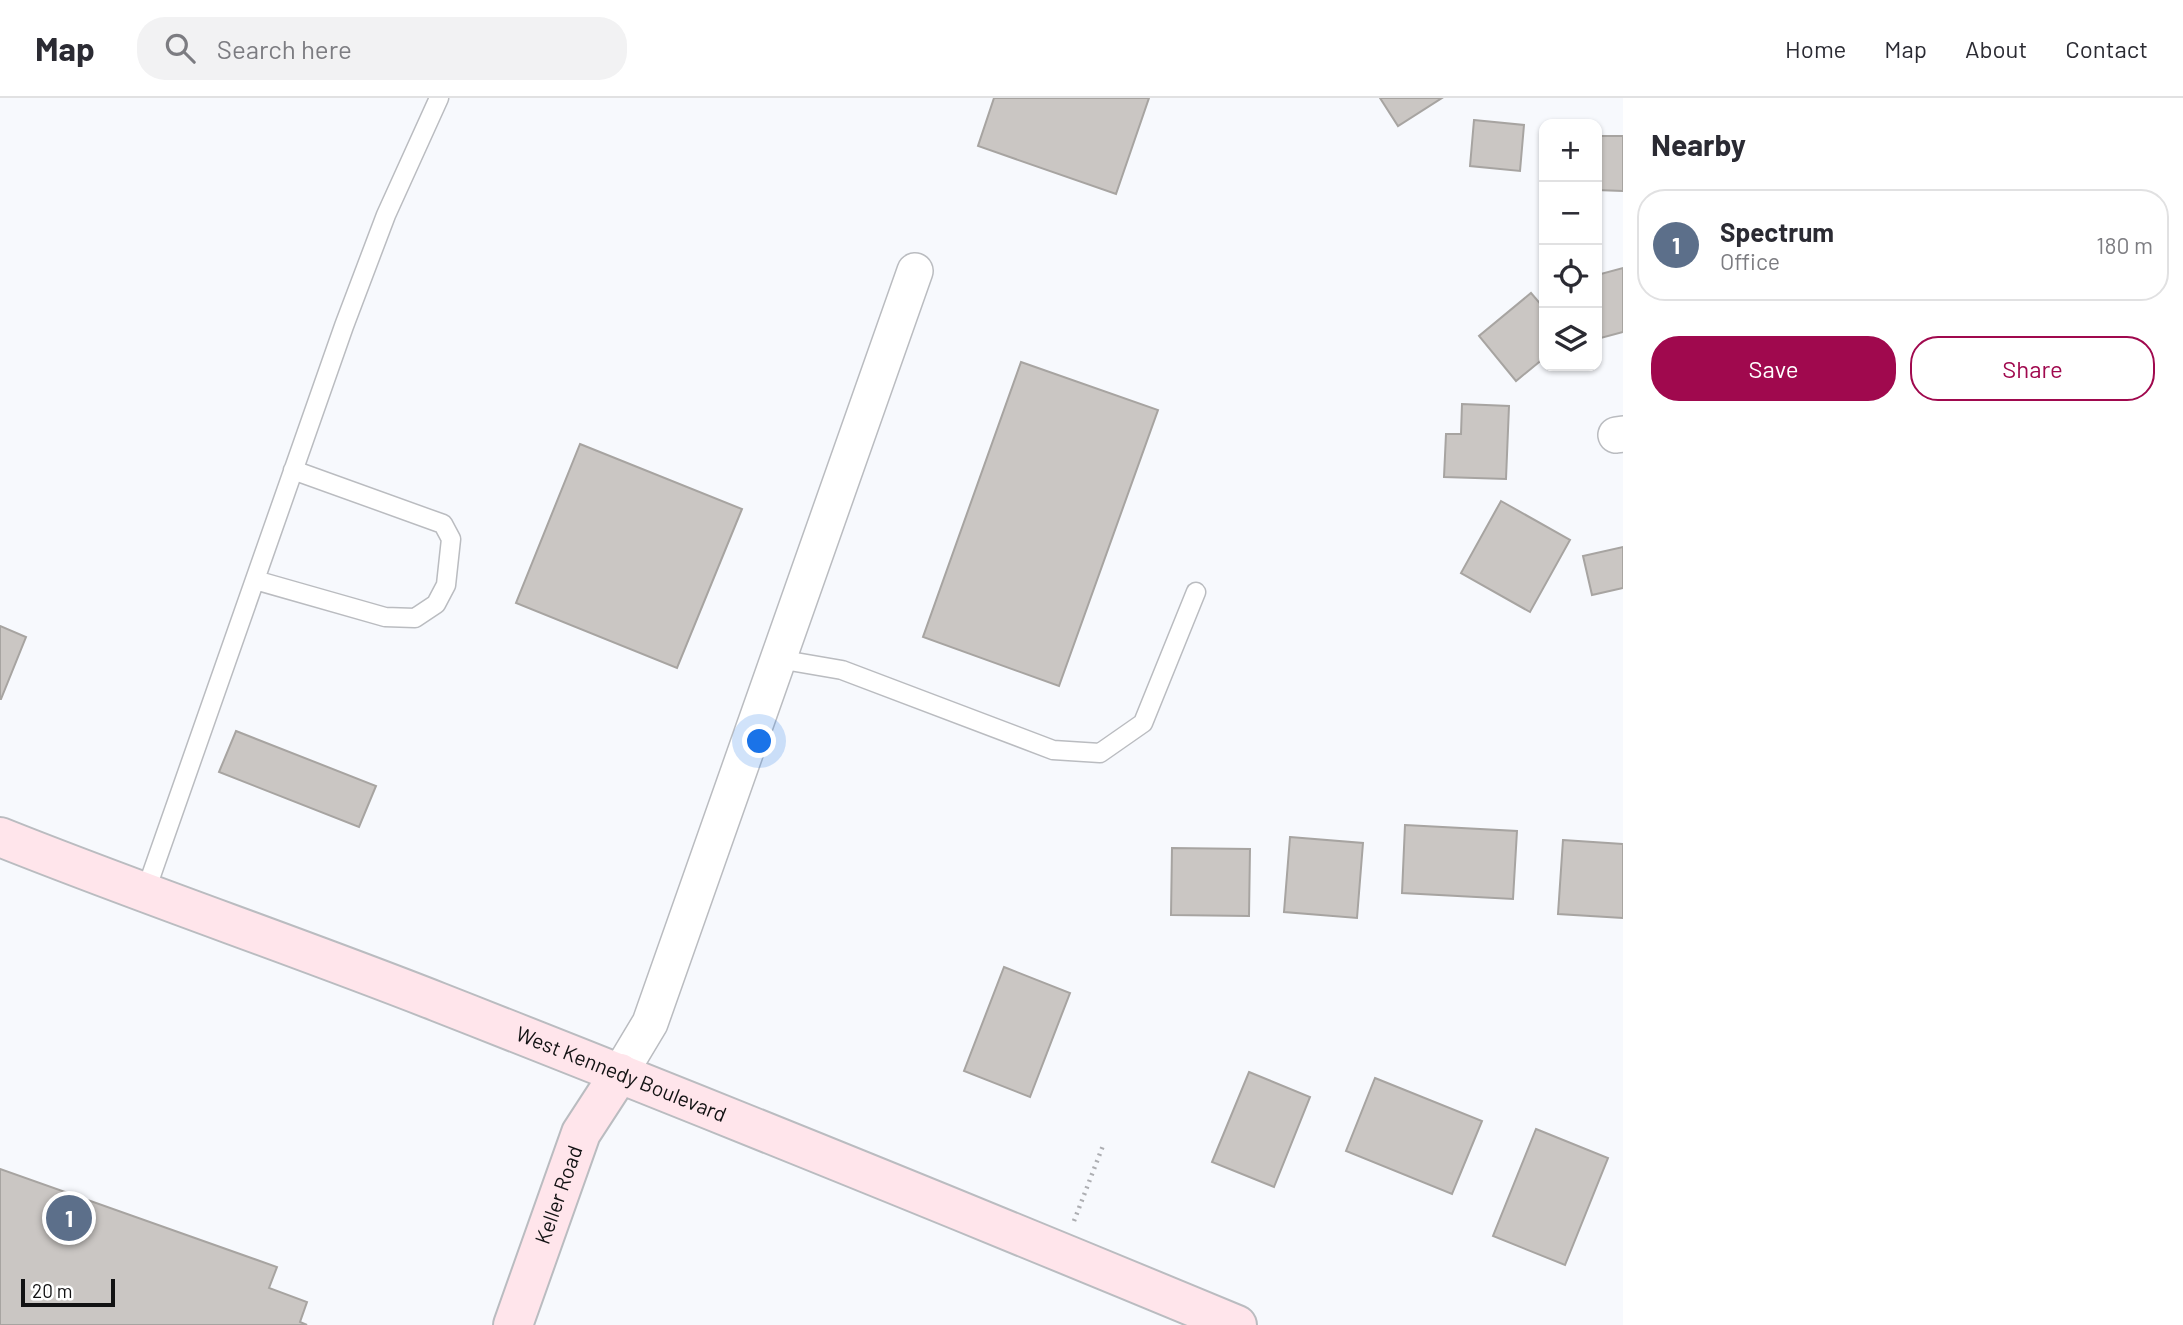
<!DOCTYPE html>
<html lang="en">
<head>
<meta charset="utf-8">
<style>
  :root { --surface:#fff; --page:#f2f2f3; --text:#2b2b33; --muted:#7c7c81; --line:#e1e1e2; --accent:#a0094e }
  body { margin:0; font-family:Barlow,sans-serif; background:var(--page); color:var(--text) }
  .controls { position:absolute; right:21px; top:21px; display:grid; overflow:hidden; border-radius:14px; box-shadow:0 2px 5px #0004 }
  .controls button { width:63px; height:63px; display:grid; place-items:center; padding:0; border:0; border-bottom:2px solid var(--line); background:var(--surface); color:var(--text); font:35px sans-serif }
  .scale { position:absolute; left:21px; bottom:18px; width:94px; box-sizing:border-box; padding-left:7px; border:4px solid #121213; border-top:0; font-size:19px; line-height:24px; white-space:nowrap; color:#121213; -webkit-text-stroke:5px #fff; paint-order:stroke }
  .you { position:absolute; left:760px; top:644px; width:24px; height:24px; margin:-18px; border:5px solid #fff; border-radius:50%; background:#1a73e8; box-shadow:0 0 0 10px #1a73e833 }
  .badge { display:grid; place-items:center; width:46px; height:46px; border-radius:50%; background:var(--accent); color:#fff; font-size:23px; font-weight:700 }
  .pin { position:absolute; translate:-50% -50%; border:4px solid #fff; box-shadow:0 2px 7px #0006 }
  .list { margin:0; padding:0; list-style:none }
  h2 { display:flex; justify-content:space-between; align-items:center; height:91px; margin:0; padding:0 28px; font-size:30px }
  h2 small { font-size:23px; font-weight:400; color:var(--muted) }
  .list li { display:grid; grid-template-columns:46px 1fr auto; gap:21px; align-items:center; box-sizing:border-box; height:112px; margin:0 14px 14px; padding:0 14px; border:2px solid var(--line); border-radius:28px }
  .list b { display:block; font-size:26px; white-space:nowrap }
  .list p { margin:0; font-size:23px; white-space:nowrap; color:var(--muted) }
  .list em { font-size:23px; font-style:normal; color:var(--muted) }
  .actions { display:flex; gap:14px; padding:21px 28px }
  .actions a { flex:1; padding:16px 0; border:2px solid var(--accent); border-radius:28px; text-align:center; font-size:24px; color:var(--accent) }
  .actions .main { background:var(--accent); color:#fff }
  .icon { flex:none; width:38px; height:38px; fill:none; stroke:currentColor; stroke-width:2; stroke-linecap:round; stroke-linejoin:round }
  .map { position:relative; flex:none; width:1623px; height:1227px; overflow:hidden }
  header { display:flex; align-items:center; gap:42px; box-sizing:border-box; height:98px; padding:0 35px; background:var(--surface); border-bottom:2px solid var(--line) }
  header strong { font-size:33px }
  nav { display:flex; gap:38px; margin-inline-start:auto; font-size:24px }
  .search { width:490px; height:63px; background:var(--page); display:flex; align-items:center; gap:18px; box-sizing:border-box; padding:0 24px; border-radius:28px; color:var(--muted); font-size:26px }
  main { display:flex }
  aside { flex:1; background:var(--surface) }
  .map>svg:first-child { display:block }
</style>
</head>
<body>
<header>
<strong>Map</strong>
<div class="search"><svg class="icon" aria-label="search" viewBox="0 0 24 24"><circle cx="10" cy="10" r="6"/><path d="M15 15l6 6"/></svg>Search here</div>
<nav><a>Home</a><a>Map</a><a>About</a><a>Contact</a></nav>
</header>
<main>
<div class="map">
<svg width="1623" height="1227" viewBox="0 0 1623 1227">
  <rect width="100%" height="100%" fill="#f7f9fd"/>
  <path fill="#cac6c3" stroke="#a7a4a1" stroke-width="2" d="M994,0H1149L1116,96L978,48Z
    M1380,0H1442L1398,28Z
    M1474,22L1524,27L1520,73L1470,68Z
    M1597,38H1623V93L1597,92Z
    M1623,170V234L1597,241V177Z
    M1531,195L1544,210V260L1516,283L1479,238Z
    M1021,264L1158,312L1059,588L923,539Z
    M1462,306L1509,308L1506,381L1444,379L1446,336H1461Z
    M580,346L742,411L677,570L516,505Z
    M1501,403L1570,442L1530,514L1461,475Z
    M1623,449V490L1592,497L1583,458Z
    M0,528L26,539L1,601H0Z
    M236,633L376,688L359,729L219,674Z
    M1405,727L1517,733L1513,801L1402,795Z
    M1290,739L1363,745L1357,820L1284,814Z
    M1563,742L1623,746V820L1558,816Z
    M1172,750L1250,751L1249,818L1171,817Z
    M1004,869L1070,895L1030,999L964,973Z
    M1249,974L1310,999L1274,1089L1212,1064Z
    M1375,980L1482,1023L1452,1096L1346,1053Z
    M1536,1031L1608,1060L1565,1167L1493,1138Z
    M0,1071L277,1169L269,1190L307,1204L300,1224L307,1227H0Z"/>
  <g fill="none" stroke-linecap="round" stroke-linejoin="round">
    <defs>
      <path id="lane" d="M255,482L385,519L415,520L436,506L446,487L451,441L443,426L293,372
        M778,561L842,572L1053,652L1100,655L1143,625L1196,494
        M145,795L344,228L386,117L439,0"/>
      <path id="street" d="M1616,337L1623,336
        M620,975L650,925L915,173"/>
      <g id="secondary">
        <path id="s1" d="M0,739C145,797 293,847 438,904C706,1009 972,1117 1237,1227"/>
        <path id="s2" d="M513,1227L581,1035L620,975"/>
      </g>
    </defs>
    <use href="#lane" stroke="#babcc0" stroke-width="21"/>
    <use href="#street" stroke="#babcc0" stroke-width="38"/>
    <use href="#secondary" stroke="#babcc0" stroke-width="42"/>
    <path stroke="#adaeb2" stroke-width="4.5" stroke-dasharray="2 5" stroke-linecap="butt" d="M1074,1123L1104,1045"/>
    <use href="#lane" stroke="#fff" stroke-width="18"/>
    <use href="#street" stroke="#fff" stroke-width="35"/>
    <use href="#secondary" stroke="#ffe5eb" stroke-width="38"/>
  </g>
  <g text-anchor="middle" stroke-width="5" stroke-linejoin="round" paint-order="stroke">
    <g font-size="21" fill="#121213" stroke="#fff">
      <text dy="7" stroke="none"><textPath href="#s1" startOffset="665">West Kennedy Boulevard</textPath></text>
      <text dy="7" stroke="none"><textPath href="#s2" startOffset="138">Keller Road</textPath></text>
    </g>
  </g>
</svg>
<div class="controls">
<button>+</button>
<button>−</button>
<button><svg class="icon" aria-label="locate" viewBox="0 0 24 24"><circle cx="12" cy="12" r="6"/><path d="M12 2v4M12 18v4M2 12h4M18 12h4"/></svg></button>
<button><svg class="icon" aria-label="layers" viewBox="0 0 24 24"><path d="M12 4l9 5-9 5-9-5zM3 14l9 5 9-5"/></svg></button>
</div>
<div class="scale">20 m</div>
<div class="you"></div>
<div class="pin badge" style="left:69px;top:1120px;background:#5c6f8a">1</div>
</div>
<aside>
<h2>Nearby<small></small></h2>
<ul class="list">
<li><span class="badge" style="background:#5c6f8a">1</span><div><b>Spectrum</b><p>Office</p></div><em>180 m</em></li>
</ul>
<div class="actions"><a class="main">Save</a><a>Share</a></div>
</aside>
</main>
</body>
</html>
